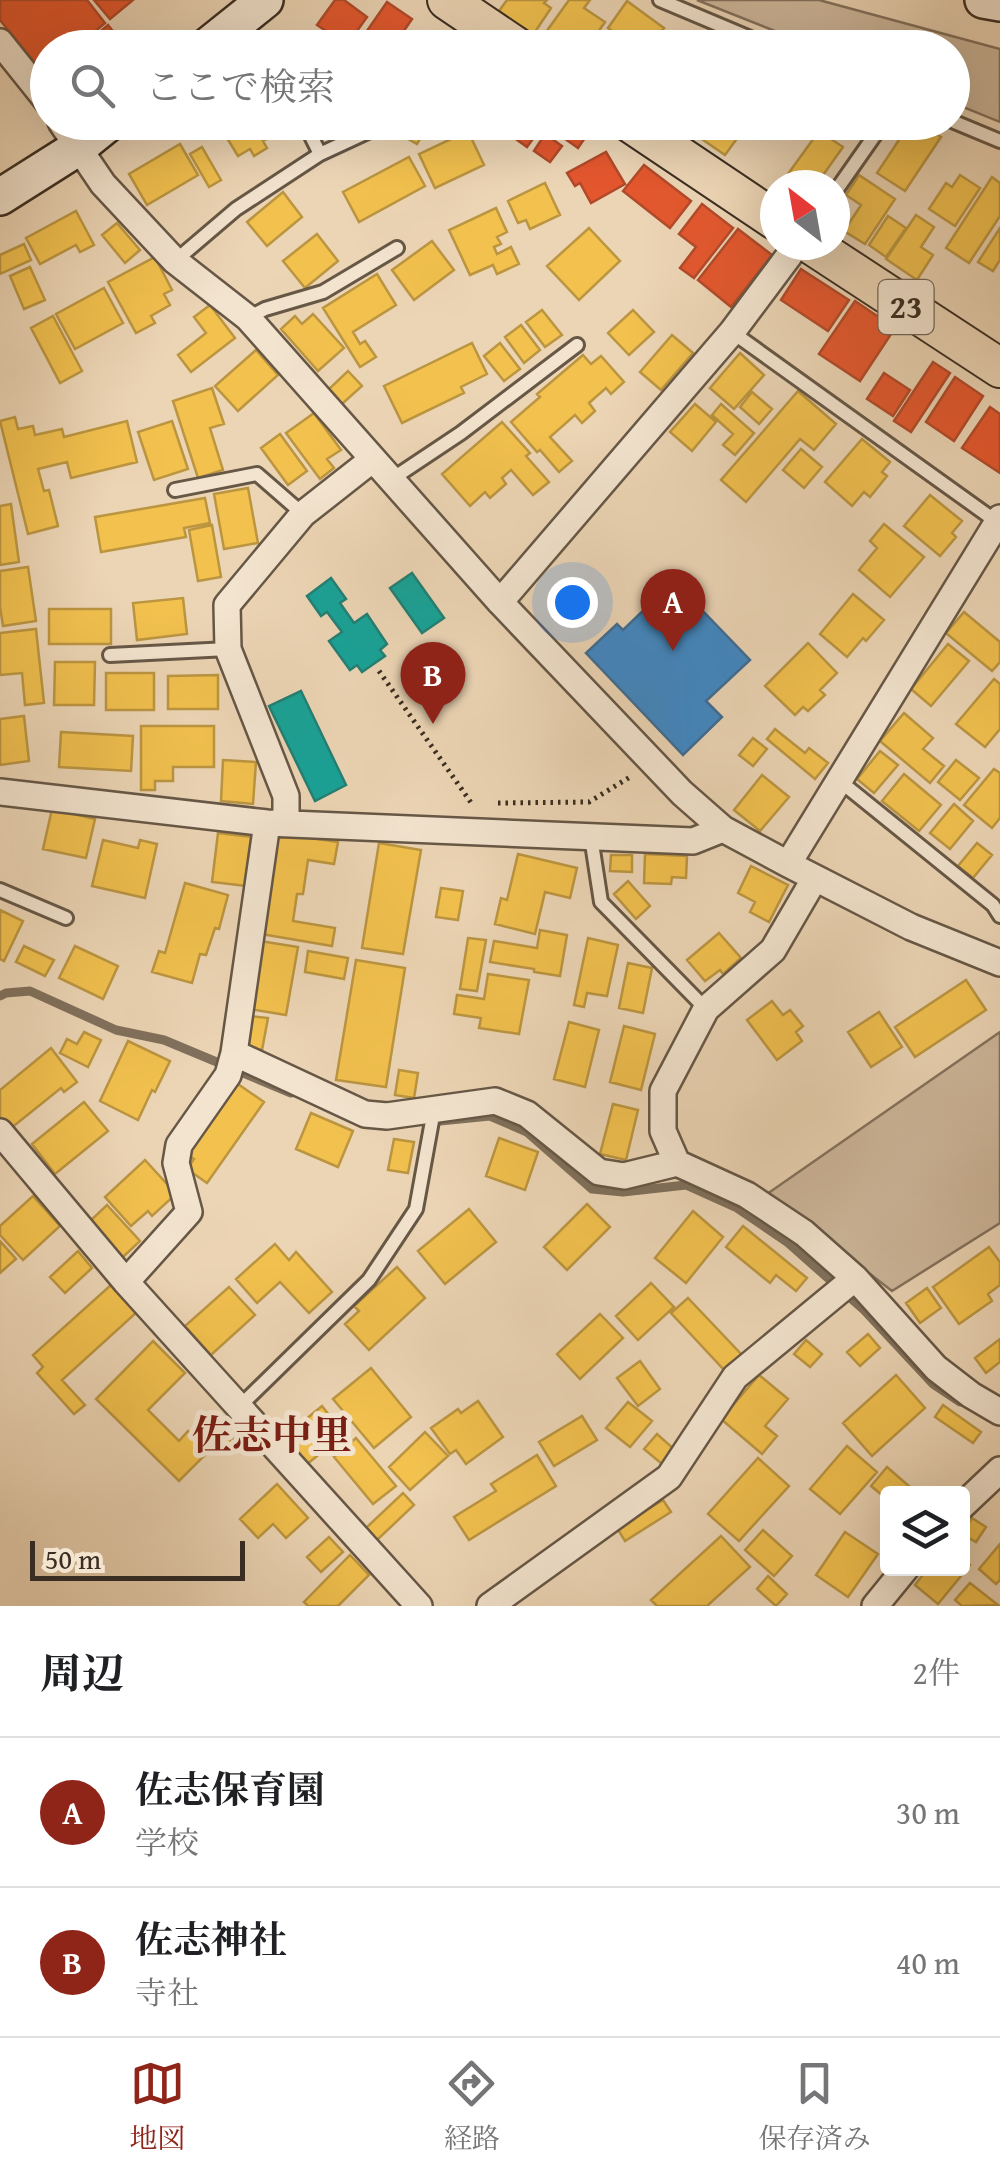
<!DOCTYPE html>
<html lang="ja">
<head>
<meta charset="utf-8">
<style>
  :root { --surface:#fff; --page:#f6f6f6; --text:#202124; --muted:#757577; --line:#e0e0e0; --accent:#8f2418 }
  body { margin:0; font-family:"Gentium Book Plus","Noto Serif JP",serif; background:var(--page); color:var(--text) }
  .controls { position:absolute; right:30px; bottom:30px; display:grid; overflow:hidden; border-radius:10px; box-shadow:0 10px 40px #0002 }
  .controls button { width:90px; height:90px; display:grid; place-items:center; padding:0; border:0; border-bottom:2px solid var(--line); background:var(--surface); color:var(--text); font:50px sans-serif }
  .compass { position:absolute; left:760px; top:170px; width:90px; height:90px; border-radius:50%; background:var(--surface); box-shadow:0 10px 40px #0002; rotate:329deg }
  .scale { position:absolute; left:30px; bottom:25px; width:215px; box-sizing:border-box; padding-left:10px; border:5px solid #3a2d21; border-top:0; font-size:28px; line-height:35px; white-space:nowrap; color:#3a2d21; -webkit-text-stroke:8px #f3e4cf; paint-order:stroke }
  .you { position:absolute; left:572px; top:602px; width:35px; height:35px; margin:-25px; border:8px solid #fff; border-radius:50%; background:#1a73e8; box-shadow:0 0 0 15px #1a73e833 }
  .badge { display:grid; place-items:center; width:65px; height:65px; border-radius:50%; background:var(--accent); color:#fff; font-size:32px; font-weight:700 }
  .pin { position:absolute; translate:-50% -82px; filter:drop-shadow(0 2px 5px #0008) }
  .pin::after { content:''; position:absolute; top:52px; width:35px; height:30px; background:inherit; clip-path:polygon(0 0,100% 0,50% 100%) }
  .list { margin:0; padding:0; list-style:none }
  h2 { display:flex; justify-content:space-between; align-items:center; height:130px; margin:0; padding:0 40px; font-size:42px }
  h2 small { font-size:32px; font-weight:400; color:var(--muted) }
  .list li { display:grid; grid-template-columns:65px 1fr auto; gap:30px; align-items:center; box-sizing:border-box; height:150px; padding:0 40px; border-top:2px solid var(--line) }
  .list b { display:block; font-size:38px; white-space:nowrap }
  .list p { margin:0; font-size:32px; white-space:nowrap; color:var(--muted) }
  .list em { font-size:32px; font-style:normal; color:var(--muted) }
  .icon { flex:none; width:55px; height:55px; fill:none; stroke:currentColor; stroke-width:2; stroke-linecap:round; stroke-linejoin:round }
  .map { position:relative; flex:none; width:1000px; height:1606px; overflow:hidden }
  .search { position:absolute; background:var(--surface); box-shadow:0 10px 40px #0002; left:30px; right:30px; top:30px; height:110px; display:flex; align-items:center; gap:25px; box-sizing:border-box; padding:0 35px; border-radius:55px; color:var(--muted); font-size:38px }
  .sheet { height:430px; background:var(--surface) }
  nav { display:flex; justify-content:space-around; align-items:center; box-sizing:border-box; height:140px; border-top:2px solid var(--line); background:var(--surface); font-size:28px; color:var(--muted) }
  nav a { display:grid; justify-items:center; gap:5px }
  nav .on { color:var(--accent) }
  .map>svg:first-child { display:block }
</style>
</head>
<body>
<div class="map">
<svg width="1000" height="1606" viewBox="0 0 1000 1606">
  <rect width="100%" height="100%" fill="#ecd5b5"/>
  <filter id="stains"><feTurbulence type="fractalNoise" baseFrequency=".002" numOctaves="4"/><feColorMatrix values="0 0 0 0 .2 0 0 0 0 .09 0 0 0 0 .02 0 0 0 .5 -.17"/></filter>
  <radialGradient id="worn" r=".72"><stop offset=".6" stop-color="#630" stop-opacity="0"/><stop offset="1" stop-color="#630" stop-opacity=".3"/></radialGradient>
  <path fill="#ceb89c" stroke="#84725e" stroke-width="2.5" d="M697,0H819L1000,49V122L953,103L952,48L815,47Z
    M1000,1032V1223L892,1291L767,1194Z"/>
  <path fill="#f2c14e" stroke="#bb9540" stroke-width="2.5" d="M507,0H547L544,3L551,8L533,35L499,11Z
    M569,0H590L584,8L605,22L587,48H554L541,39Z
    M627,1L664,28L650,48H636L608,28Z
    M223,122H269L276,134L263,141L267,148L254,156L250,149L238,156L219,125Z
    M405,122H417L426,128L417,144L398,133Z
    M685,122H749L725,155L683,126Z
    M911,122H918L941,137L905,191L877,173Z
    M468,131L484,165L435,188L419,154Z
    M819,131L843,147L816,185H804L788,174Z
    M180,144L198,175L147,205L129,174Z
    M202,147L221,180L209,187L190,154Z
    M409,157L425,186L359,222L343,192Z
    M859,175L895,199L865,244L844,231L861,205L846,195Z
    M960,175L980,188L955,226L929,209L946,183L952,187Z
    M992,177L1000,183V216L969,263L946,248Z
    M545,183L560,215L530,229L526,220L518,223L508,201Z
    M283,192L302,217L267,246L247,222Z
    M496,208L507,232L497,237L501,244L494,247L497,254L511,247L519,264L497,274L493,265L470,275L449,230Z
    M76,211L94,245L80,252L76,245L40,264L26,238Z
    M916,215L934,227L921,247L933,255L917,280L886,259Z
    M888,216L906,228L886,257L869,245Z
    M117,223L140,250L125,263L102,235Z
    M589,228L620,261L579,300L547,266Z
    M1000,228V260L993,271L978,262Z
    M317,234L338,261L305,288L283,261Z
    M432,241L454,270L414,300L392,270Z
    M24,244L31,260L0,274V255Z
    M155,257L172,290L164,294L170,305L151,316L155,323L136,333L108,282Z
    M30,267L45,300L24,309L10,276Z
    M377,274L396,305L353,332L360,344L365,341L376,357L360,367L323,308Z
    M104,288L123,323L75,349L56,314Z
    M210,305L235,338L191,372L178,355L206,333L194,317Z
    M542,310L562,335L545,347L526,322Z
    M633,310L654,332L629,355L608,333Z
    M313,314L344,348L318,371L281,329L295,316L302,324Z
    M53,316L82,371L60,383L31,328Z
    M521,325L540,350L524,363L505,337Z
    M672,335L693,353L661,390L640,372Z
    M472,343L487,374L461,387L464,393L402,423L384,386Z
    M500,343L520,369L504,381L484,356Z
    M256,350L278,375L238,411L215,386Z
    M740,353L764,375L734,409L710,388Z
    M583,355L591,364L601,356L624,382L611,394L606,388L589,403L595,411L582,423L575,415L550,437L572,461L559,472L540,450L537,452L511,422L540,397L537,394Z
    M348,371L362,386L342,404L329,389Z
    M212,388L224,424L210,428L223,470L198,478L173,401Z
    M798,391L836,424L814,450L800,439L746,502L721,480Z
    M752,392L772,409L759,424L740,407Z
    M695,404L716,422L692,451L670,432Z
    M721,404L754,433L735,455L723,445L733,434L712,415Z
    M314,413L341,450L327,459L334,468L320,479L286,433Z
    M15,417L18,429L33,426L35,435L62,429L64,437L127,421L137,462L71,478L67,462L38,469L44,491L49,490L58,526L28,534L0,421Z
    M172,421L188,469L154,480L138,432Z
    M502,422L530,453L526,456L549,482L533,495L511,470L502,478L506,484L490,498L485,492L470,506L442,474Z
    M280,434L307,471L288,485L261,448Z
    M862,439L890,462L882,472L887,476L870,497L864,492L852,506L825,482Z
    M801,449L822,467L804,488L783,470Z
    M248,488L258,543L224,549L214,494Z
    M930,495L962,521L952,533L956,537L940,556L904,526Z
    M205,498L210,523L184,528L186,537L101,552L95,517Z
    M11,504L19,562L0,565V506Z
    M884,524L924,557L890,597L859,570L877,548L870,541Z
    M212,525L221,577L198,581L189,530Z
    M28,567L36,621L3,626L0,607V571Z
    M853,594L884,620L866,641L863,638L847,657L820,634Z
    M183,598L187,634L137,640L133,603Z
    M49,609H111V644H49Z
    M964,612L1000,642V662L992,671L946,633Z
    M36,629L44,703L25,705L22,673L0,675V633Z
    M808,643L837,673L820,690L825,695L808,711L803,707L795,715L765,686Z
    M948,644L969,661L931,706L911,689Z
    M55,662H95L94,705H54Z
    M106,673H154V710H106Z
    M218,675V709H168V676Z
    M994,679L1000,684V729L985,747L956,724Z
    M904,713L933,738L923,749L944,766L930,783L880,741Z
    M24,716L29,761L0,765V719Z
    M141,726H214V767H173V781H155V790H141Z
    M775,729L805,753L809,748L828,763L815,779L767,739Z
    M61,732L133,736L131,771L59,767Z
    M753,738L767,749L753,766L739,755Z
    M880,751L898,765L874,793L857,779Z
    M223,760L256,762L253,804L221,801Z
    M956,760L979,778L960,800L938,782Z
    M994,769L1000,773V818L992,828L964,805Z
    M904,774L941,805L919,831L882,801Z
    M762,775L789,797L760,831L734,810Z
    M954,804L973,821L950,849L930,833Z
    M52,809L95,819L86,858L43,849Z
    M218,833L253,837L247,886L212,882Z
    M278,833L338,842L334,864L308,860L303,894H297L293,921L335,928L332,946L261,934Z
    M103,840L138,848L140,840L157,844L145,898L92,886Z
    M379,843L421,850L403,954L362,948Z
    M977,843L992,855L973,878L958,866Z
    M518,854L577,868L570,898L545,892L535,934L495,924L501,898L507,900Z
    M645,854L687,856L686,878L672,877L671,884L644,883Z
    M611,855H632V872L610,871Z
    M751,866L788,885L769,922L750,912L755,902L738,893Z
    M628,881L650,906L636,919L614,894Z
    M185,883L228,895L219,929L215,928L206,955L200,954L192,983L152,972L159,951L165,953Z
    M441,888L463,891L458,920L436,917Z
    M0,910L23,921L4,961L0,959Z
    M540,930L567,935L560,976L534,972V969L490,962L494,941L537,948Z
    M719,933L741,958L723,974L720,970L705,981L687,960Z
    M468,938L486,940L477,991L460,989Z
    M588,938L618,945L607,996L587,993L584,1007L574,1005Z
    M260,941L298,947L286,1015L249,1009Z
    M24,946L54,960L45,976L16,962Z
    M75,946L118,966L103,999L59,978Z
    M308,951L348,958L344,979L305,972Z
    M356,960L405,968L386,1087L336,1080Z
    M628,963L652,968L643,1013L619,1008Z
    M488,974L529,980L519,1034L479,1028L481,1018L454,1014L457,995L484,999Z
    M966,980L986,1010L915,1057L895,1027Z
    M772,1001L783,1015L790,1010L803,1026L796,1032L802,1041L777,1060L747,1020Z
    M879,1012L902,1047L871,1067L848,1032Z
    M250,1016L268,1018L262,1050L245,1047Z
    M569,1022L599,1030L585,1087L554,1079Z
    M624,1026L655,1034L641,1090L610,1082Z
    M84,1032L101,1040L88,1067L60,1053L67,1039L77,1044Z
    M128,1041L170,1061L155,1092L152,1090L138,1120L100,1101Z
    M51,1048L77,1082L64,1092L61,1088L10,1129L0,1117V1090Z
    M399,1070L418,1073L414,1098L395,1095Z
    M235,1082L264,1102L207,1183L187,1169L194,1159L185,1153Z
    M84,1102L108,1131L55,1174L32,1144Z
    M613,1104L638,1110L626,1160L600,1154Z
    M311,1113L353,1131L338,1167L296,1149Z
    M499,1138L538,1152L525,1190L486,1176Z
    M394,1139L414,1142L408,1173L388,1170Z
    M145,1160L176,1194L152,1216L148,1211L131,1226L105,1197Z
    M33,1196L60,1226L23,1260L0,1235V1226Z
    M587,1204L610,1227L567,1270L544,1247Z
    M107,1205L140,1241L122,1258L89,1222Z
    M469,1209L496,1242L445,1284L418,1251Z
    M693,1211L723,1237L686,1283L655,1258Z
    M743,1226L807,1278L796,1291L776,1275L770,1283L726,1247Z
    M0,1241L16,1259L0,1273Z
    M275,1244L289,1260L296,1252L332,1292L309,1313L280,1282L257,1303L236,1279Z
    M989,1247L1000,1262V1285L988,1294L992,1301L959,1324L933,1287Z
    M78,1251L92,1268L65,1293L50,1277Z
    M397,1267L425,1298L369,1350L345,1324L359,1311L354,1306Z
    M651,1283L674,1307L638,1340L616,1316Z
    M112,1284L137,1312L62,1380L85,1405L74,1414L37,1373L43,1367L33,1355Z
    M229,1287L255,1315L211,1355L185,1326Z
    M927,1288L941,1308L920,1323L906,1303Z
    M688,1298L742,1355L725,1371L671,1313Z
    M600,1314L623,1338L580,1379L557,1354Z
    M868,1334L880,1348L860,1366L847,1352Z
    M1000,1339V1362L986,1373L975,1358Z
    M806,1340L822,1354L810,1367L794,1354Z
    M153,1341L185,1373L148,1410L179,1441L188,1431L209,1451L179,1481L96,1399Z
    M640,1361L660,1389L638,1406L617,1378Z
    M371,1368L411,1417L374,1448L333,1399Z
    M759,1375L788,1399L765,1426L777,1436L762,1454L721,1419Z
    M896,1375L925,1408L872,1456L843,1423Z
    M478,1401L503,1437L466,1464L456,1450L450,1454L431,1428L458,1409L461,1413Z
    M628,1402L652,1421L630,1447L606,1428Z
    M943,1405L981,1432L973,1443L935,1417Z
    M322,1406L344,1434L306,1465L284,1437Z
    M218,1415L238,1434L225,1447L206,1427Z
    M582,1416L597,1440L554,1466L539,1442Z
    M425,1432L448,1456L410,1490L389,1467Z
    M657,1434L675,1450L662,1464L644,1449Z
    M356,1438L396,1486L373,1504L334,1457Z
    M847,1446L877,1472L840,1514L810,1489Z
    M537,1455L556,1486L469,1540L454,1517L496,1491L491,1484Z
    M758,1458L789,1486L739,1541L708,1514Z
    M887,1467L918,1494H888V1500L871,1486Z
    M277,1484L308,1518L286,1538L273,1524L258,1538L240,1519Z
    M403,1493L414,1505L377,1540L366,1528Z
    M663,1500L671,1512L625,1541L617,1528Z
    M972,1518L986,1527L976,1542L962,1534Z
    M763,1530L792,1556L774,1576L745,1550Z
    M845,1532L878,1554L848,1597L816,1575Z
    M721,1536L750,1567L707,1606H657L651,1600Z
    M329,1537L343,1552L321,1572L307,1557Z
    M1000,1544V1580L996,1584L979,1569Z
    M350,1555L369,1575L338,1606H308L304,1602Z
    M962,1559L970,1565L938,1604L915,1585L928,1568H962Z
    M768,1576L787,1594L776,1606L757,1589Z
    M970,1583L998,1605L962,1606L955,1600Z"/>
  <path fill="#e4572e" stroke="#b14a2a" stroke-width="2.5" d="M0,0H87L105,23L75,48H48V70L43,73L0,20Z
    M94,0H133L110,19Z
    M335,0H344L367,17L347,45L317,25Z
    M387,2L412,19L392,48H369L360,41Z
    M108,25L123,44L120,48H81Z
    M496,122H539L543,125L527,147L495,124Z
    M556,122H582L591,129L578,148L551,129Z
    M545,134L562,146L550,162L534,151Z
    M606,152L625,184L591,203L580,183L575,186L567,173Z
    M644,165L691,201L670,228L623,191Z
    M702,204L733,228L694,278L680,268L696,247L679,234Z
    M738,229L772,255L731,307L698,280Z
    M801,269L849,300L828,331L781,300Z
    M855,301L895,328L860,381L819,354Z
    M933,362L950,373L911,432L894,421Z
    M884,373L910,390L893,416L867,399Z
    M955,377L983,396L954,441L926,422Z
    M990,407L1000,414V473L962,448Z"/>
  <path fill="#3f88c5" stroke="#3e6d94" stroke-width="2.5" d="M674,581L750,660L706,701L722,717L683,755L586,653L617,624L623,630Z"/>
  <path fill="#17a398" stroke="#228074" stroke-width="2.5" d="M412,573L444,618L422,633L390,588Z
    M331,578L346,599L340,603L354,623L367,614L387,644L380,650L385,656L362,672L357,665L350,670L329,641L342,632L327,612L321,616L307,596Z
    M301,691L346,785L315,801L269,706Z"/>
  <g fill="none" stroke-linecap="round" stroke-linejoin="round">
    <path stroke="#80705c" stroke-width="9" d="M0,996L6,993L30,991L116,1030L164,1040L291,1093
      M430,1122L490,1116L527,1132L592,1189L623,1192L686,1185L737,1208L787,1242L864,1310L933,1384L960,1402"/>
    <defs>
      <path id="lane" d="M660,0L774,48
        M241,22L259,48
        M952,121L1000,141
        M304,122L320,154
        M835,192L884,122
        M175,261L236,209L320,154L374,129
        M248,318L265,309L323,292L397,248
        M732,332L997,522
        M392,479L461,433L577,345
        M175,490L257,474L303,514
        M110,655L228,649
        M841,782L993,905L1000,916
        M591,837L601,902L706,1009
        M0,890L66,918
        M239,1407L369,1280L416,1209L434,1110"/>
      <path id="street" d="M0,42L48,102
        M61,122L103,184L175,261L248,318L500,602L682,793L723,829L788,864L911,927L1000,963
        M500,602L732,332L797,245
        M0,792L267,823L693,841L723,829
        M286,823V796L228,649L227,605L303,514L373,459
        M788,864L1000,518
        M234,1053L365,1114L387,1116L495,1101L527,1114L599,1172L624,1176L677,1163L747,1195L804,1233L855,1278L936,1368L971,1395L1000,1412
        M0,1132L126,1282L419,1606
        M677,1163L663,1131V1091L706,1009L773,950L815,878
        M126,1282L189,1212L176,1163L179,1145L228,1075L234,1053L267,823
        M962,1506L1000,1470
        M490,1606L669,1477L735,1377L855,1278
        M875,1606L906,1568"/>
      <path id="secondary" d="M983,0L1000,3
        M205,48L265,0
        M0,197L79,147L110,122"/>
      <path id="primary" d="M447,0L518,48
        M629,122L775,220
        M812,245L1000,368"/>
    </defs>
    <use href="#lane" stroke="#665746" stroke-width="18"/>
    <use href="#street" stroke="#665746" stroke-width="30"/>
    <use href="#secondary" stroke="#3a2d21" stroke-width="40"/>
    <use href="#primary" stroke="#3a2d21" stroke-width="42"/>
    <path stroke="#3a2d21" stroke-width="5" stroke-dasharray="2.5 5" stroke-linecap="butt" d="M379,671L472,804
      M498,803L589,802L630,777"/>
    <use href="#lane" stroke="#f3e4cf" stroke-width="12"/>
    <use href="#street" stroke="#f3e4cf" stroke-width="25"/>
    <use href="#secondary" stroke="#f3e4cf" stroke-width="35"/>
    <use href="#primary" stroke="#ecd5b5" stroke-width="38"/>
  </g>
  <g text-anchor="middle" stroke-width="10" stroke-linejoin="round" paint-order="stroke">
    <rect fill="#f3e4cf" stroke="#726455" stroke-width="2.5" x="878.5" y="280" width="55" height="54" rx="8"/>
    <g font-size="32" font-weight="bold" fill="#3a2d21">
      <text x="906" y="318">23</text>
    </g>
    <g font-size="40" font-weight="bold" fill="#7a1f14" stroke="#f3e4cf">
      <text x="272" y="1449">佐志中里</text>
    </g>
  </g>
  <rect width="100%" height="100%" filter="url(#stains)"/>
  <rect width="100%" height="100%" fill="url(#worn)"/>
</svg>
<div class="controls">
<button><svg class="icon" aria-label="layers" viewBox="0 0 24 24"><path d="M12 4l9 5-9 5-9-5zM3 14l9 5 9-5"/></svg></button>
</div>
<svg class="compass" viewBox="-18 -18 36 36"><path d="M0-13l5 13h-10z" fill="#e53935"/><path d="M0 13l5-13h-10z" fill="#757577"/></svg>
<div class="scale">50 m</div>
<div class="you"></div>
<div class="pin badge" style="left:673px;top:651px">A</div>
<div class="pin badge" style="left:433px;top:724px">B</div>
<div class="search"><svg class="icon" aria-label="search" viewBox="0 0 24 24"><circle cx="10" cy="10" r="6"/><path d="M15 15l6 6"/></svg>ここで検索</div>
</div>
<section class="sheet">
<h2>周辺<small>2件</small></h2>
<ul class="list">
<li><span class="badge">A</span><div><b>佐志保育園</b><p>学校</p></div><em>30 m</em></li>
<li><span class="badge">B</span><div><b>佐志神社</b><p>寺社</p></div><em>40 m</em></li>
</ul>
</section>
<nav>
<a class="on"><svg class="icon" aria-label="map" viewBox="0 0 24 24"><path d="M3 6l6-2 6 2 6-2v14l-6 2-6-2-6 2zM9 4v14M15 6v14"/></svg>地図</a>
<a><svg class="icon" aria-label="directions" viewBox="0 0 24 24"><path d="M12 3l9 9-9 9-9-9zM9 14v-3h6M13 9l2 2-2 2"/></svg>経路</a>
<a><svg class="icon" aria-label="saved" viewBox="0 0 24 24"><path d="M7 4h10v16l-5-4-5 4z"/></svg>保存済み</a>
</nav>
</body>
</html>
